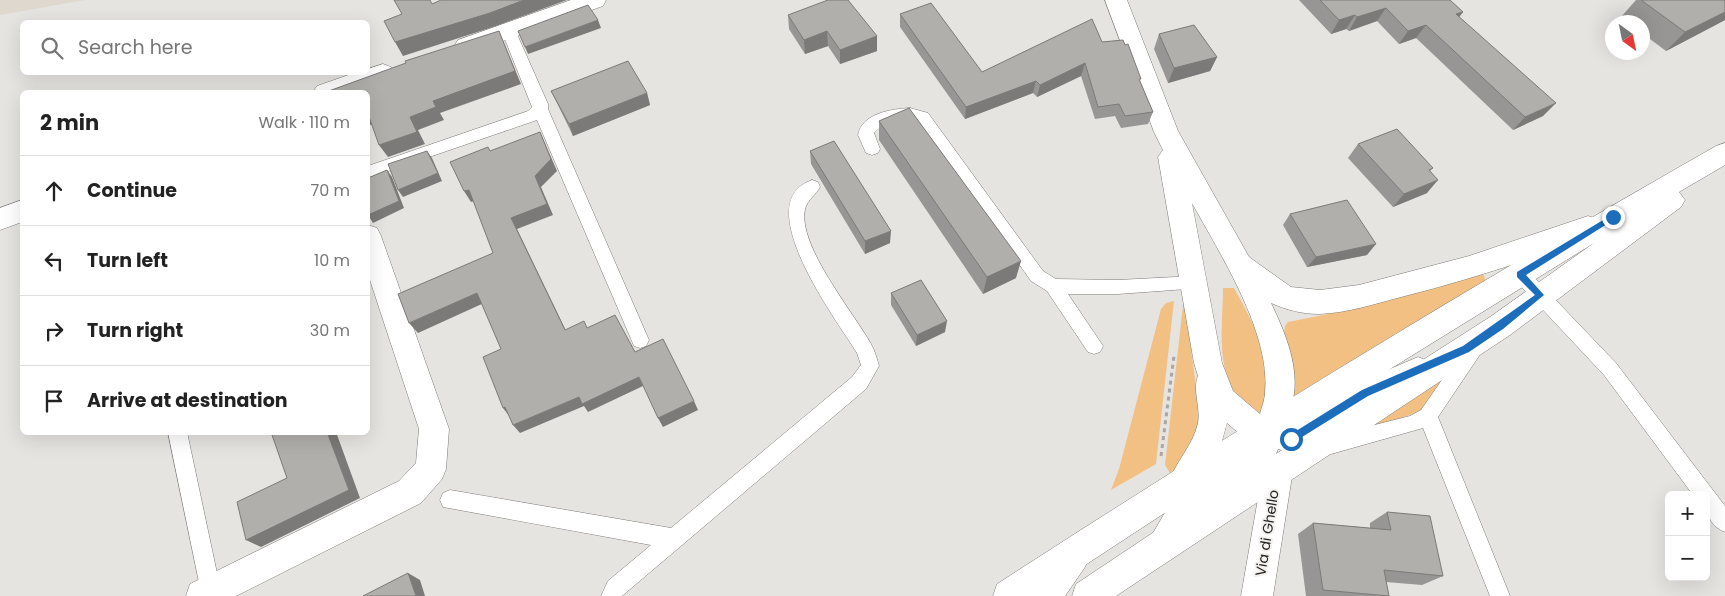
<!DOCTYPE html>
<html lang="en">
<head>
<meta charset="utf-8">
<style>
  :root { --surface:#fff; --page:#f2f2f2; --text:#222; --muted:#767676; --line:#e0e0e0 }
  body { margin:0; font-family:Poppins,sans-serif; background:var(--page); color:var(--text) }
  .controls { position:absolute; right:15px; bottom:15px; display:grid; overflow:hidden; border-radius:8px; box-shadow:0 5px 20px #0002 }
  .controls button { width:45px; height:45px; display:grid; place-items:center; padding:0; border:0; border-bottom:1px solid var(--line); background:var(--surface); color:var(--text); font:25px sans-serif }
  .compass { position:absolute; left:1605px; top:15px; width:45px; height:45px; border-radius:50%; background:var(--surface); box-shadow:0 5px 20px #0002; rotate:147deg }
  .stop { position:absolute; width:15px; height:15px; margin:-11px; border:4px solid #1c6ebc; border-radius:50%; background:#fff }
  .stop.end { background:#1c6ebc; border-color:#fff; box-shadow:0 1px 5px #0008 }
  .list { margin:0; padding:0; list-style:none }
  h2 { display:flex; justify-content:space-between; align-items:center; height:65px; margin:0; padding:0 20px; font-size:21px }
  h2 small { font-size:16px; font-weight:400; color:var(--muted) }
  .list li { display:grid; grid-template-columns:32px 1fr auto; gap:15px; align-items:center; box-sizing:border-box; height:70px; padding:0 20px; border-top:1px solid var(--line) }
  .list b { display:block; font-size:19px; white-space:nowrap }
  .list em { font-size:16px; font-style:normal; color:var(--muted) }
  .icon { flex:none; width:28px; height:28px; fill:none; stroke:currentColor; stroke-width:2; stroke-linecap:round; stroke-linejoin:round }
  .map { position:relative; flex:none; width:1725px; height:596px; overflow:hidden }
  .search { position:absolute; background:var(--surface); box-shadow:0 5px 20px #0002; left:20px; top:20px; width:350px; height:55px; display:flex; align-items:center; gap:12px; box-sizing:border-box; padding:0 18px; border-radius:8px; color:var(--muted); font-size:19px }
  .panel { position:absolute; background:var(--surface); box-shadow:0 5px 20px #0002; left:20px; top:90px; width:350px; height:345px; border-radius:8px }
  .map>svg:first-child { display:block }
</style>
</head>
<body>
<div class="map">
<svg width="1725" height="596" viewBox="0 0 1725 596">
  <rect width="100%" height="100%" fill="#e6e4e1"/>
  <path fill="#dfd8cf" d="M0,0H85L0,15Z"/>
  <path fill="#f2c083" d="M1483,274L1486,281L1289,405L1291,381L1284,332L1285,326L1288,322L1363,307Z
    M1223,288H1234C1259,333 1275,363 1261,415C1255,410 1248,406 1242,401C1214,373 1223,324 1223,288Z
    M1174,301L1156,464L1111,490L1119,469L1161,309L1166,303Z
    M1185,304L1201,424L1181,464L1170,473L1165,465L1183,305Z
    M1441,375L1444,379L1424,410L1381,425L1369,424Z"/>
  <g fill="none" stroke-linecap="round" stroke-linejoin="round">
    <defs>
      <path id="service" d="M509,27L514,28L516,32L548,104V109L649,340L646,346L640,348L634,346L537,120L368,178V166L528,111L532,107L502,32L504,28Z
        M910,108L928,113L1043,271L1056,279L1118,280L1195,276L1201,278L1204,283L1201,288L1118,294H1068L1103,346L1100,352L1094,354L1088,352L1047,291L1031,281L918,121C903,118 884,121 874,133L880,149L878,153L872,155L866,153L858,135C862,113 892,109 910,108Z
        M812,180L818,182L820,187C816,195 808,199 805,209C797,245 854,313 871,344C875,351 877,359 879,366L866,389L622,596H601L608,581L651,545L443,507L440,500L443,493L450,490L671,528L852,377L861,365L857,353C838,322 747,202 812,180Z
        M1520,267L1526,269L1616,363L1725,506V532C1708,525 1706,511 1706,495H1693L1604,375L1514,279L1511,274L1514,269Z
        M1473,342L1479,344L1482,350L1479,356L1438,417L1510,596H1490L1423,428L1331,454L1324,451L1321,445L1324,439L1331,436L1410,416L1421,410L1467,344Z
        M168,432H187L221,592L220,596H202L201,592Z"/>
      <path id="minor" d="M571,0H606L603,6L466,54L458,52L454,46L458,40Z
        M383,64L391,67L395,73L391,79L351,92H313L317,86L357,72H368V69Z
        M22,200V222L0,230V208Z
        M368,225L377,228L381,236L449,429L446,469L442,479L421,503L236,596H186L190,584L399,481L416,463L419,429L368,274Z
        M1278,455L1289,460L1293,470L1273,596H1241L1263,470L1267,460Z"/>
      <path id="tertiary" d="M1105,0H1127L1178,131L1249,257L1291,287L1320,290L1359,285L1469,256L1588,216L1597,219L1601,227L1597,235C1533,259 1468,280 1401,297C1374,304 1347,313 1319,314C1302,314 1287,310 1271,303C1284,330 1298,363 1294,393C1293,403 1290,414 1287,424L1355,384L1418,357L1428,361L1432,370L1428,379L1375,402L1302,449L1291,453L1278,449L1271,467L1210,507L1192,526L1173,556L1162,561L1151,556L1146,545L1170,504L1181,492L1174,489L1170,479C1178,459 1193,445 1198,423C1201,407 1192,390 1198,376L1194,363L1158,157L1163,150L1154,132ZM1192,203C1220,254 1271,333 1265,392C1265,399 1262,407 1260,414L1233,391L1222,363ZM1227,423L1242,436L1252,440L1249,447L1207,474L1219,452Z
        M1074,540L1085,545L1090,556L1085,567L1065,596H1030L1034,584L1063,545Z"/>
      <path id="secondary" d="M1725,143V165L1679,192L1685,200L1681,207L1510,335L1116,596H1072L1076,584L1151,534L1490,317L1594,243L1285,434L1038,596H993L997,584C1233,431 1472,285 1716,146Z"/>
    </defs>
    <use href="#service" stroke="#7d7b78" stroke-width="1"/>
    <use href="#minor" stroke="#7d7b78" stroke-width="1"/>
    <use href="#tertiary" stroke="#7d7b78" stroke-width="1"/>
    <use href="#secondary" stroke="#7d7b78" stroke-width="1"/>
    <path stroke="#a9a7a5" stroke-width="3" stroke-dasharray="4 4" stroke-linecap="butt" d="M1161,456L1174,356"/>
    <use href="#service" fill="#fff" fill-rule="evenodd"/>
    <use href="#minor" fill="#fff" fill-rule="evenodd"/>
    <use href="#tertiary" fill="#fff" fill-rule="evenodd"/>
    <use href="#secondary" fill="#fff" fill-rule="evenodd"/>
  </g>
  <path fill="#989694" d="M1299,0H1450L1463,12L1459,17L1543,116L1513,130L1416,38L1399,44L1377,21L1349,31L1346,29L1331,34Z
    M1636,0H1725V20L1666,51L1642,33V22H1628L1621,17Z
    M900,14L982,72L1102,42L1140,82L1153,112L1148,124L1121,128L1115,116L1095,119L1081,76L1037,97L1033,93L965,119L900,27Z
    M788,15L877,36V51L840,64L828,46L805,54L789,29Z
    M1159,34L1217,57L1210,71L1168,83L1154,49Z
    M551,91L647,93L650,105L573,136L557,103Z
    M879,121L1016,278L983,294L879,140Z
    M1358,144L1433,168L1430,171L1427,193L1393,207L1348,158Z
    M810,151L890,243L865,254L811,164Z
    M1290,214L1367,255L1307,267L1283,225Z
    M891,293L945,332L916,346L891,305Z
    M1387,512L1443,576L1422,585L1386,582L1389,596H1306L1298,534L1313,523L1370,528V523Z"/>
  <path fill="#7c7a78" d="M524,0H567L496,26L403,56L395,42Z
    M1386,8L1377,21L1349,31L1357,17Z
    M1463,12L1453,25L1456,14Z
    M1725,12V20L1666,51L1685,32Z
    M1355,15L1346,29L1331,34L1339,20Z
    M598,20L601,28L528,54L525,47Z
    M1426,25L1416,38L1399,44L1408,31Z
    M499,31L521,84L440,113L444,120L418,130L425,144L388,157L379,145L410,117L433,101Z
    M827,31L828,46L805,54L804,40Z
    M877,36V51L840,64V50Z
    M1217,57L1210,71L1168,83L1174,68Z
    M1085,63L1081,76L1037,97L1040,85Z
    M1036,81L1033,93L965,119L966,107Z
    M647,93L650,105L573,136L569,124Z
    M1556,103L1543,116L1513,130L1525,117Z
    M368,113L375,123L368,126Z
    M540,132L557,171L541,187L553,215L517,229L570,339L565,330L511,218L535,176Z
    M427,151L432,158L442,181L403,197L398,190Z
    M387,170L392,177L404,208L373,223L368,215Z
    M1438,180L1427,193L1393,207L1404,194Z
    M469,190L475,201L471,202L464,191Z
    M891,231L890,243L865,254V241Z
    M1376,244L1367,255L1307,267L1316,257Z
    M1021,261L1016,278L983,294L987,277Z
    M477,293L484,303L418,333L409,323Z
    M947,321L945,332L916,346L917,335Z
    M639,377L643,386L588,412L584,406L520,433L513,425L579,397Z
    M694,401L698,410L663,427L658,418Z
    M505,407L510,417L503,408Z
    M327,432H336L360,498L261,547L246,540Z
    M408,573L420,580L425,596H416Z"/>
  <path fill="#b1afac" stroke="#7c7a78" d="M394,0H430L432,4L441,0H524L490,13L395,42L384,21L402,14Z
    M828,0H848L877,36L840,50L827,31L804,40L788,15Z
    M1320,0H1450L1463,12L1456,14L1556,103L1525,117L1426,25L1408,31L1386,8L1357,17L1355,15L1339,20Z
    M1641,0H1725V12L1685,32Z
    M931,3L982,72L1092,19L1102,42L1123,40L1125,45L1128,44L1141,79H1139L1153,112L1125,116L1119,104L1098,107L1085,63L1040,85L1036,81L966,107L900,14Z
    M588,5L598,20L525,47L518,31Z
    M1194,25L1217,57L1174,68L1159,34Z
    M499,31L515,71L433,101L436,107L410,117L417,132L379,145L368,114V92H326L406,63L405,61Z
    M628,61L647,93L569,124L551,91Z
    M909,108L1021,261L987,277L879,121Z
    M1397,129L1433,168L1429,170L1438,180L1404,194L1358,144Z
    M540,132L551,159L535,176L547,204L511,218L565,330L584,321L587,328L615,315L635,352L663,339L694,401L658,418L639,377L582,404L579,397L513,425L505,407L503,408L483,357L501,349L477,293L409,323L398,294L493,253L469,190L464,191L450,162L488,147L490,151Z
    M834,141L891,231L865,241L810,151Z
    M427,151L438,173L398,190L388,164Z
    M387,170L399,201L368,215V178Z
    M1347,200L1376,244L1316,257L1290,214Z
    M921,280L947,321L917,335L891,293Z
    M271,432H327L349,490L246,540L237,502L287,478Z
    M1387,512L1430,516L1443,576L1384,570L1389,596L1323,590L1313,523L1391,530Z
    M408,573L416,596H363Z"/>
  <path fill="#1c6ebc" d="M1613,214L1615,215V219L1526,275L1544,295L1503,329L1469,352L1368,396L1294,442H1288V436L1362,390L1463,346L1535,295L1517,277V272Z"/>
  <g text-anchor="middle" stroke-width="4" stroke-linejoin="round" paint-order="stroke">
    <g font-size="14" fill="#242323" stroke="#f3f1ee">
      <text transform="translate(1267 533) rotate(-81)" y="5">Via di Ghello</text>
    </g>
  </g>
</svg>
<div class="controls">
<button>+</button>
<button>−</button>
</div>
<svg class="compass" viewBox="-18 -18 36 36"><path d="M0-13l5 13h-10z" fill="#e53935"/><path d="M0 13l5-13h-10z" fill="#767676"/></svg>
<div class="stop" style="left:1291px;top:439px"></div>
<div class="stop end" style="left:1613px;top:217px"></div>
<div class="search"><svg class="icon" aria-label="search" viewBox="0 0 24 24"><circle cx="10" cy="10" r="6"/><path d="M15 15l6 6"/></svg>Search here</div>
<section class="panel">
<h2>2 min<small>Walk · 110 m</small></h2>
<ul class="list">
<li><svg class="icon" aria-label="ahead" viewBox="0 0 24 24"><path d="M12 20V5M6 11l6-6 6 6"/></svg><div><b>Continue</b></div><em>70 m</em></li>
<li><svg class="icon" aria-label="left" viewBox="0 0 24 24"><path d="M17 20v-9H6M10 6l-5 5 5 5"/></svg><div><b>Turn left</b></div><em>10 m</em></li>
<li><svg class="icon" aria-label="right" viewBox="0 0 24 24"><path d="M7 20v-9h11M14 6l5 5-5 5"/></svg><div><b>Turn right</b></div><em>30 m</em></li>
<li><svg class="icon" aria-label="arrive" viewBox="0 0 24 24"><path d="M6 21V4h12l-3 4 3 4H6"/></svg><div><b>Arrive at destination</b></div></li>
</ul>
</section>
</div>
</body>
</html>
